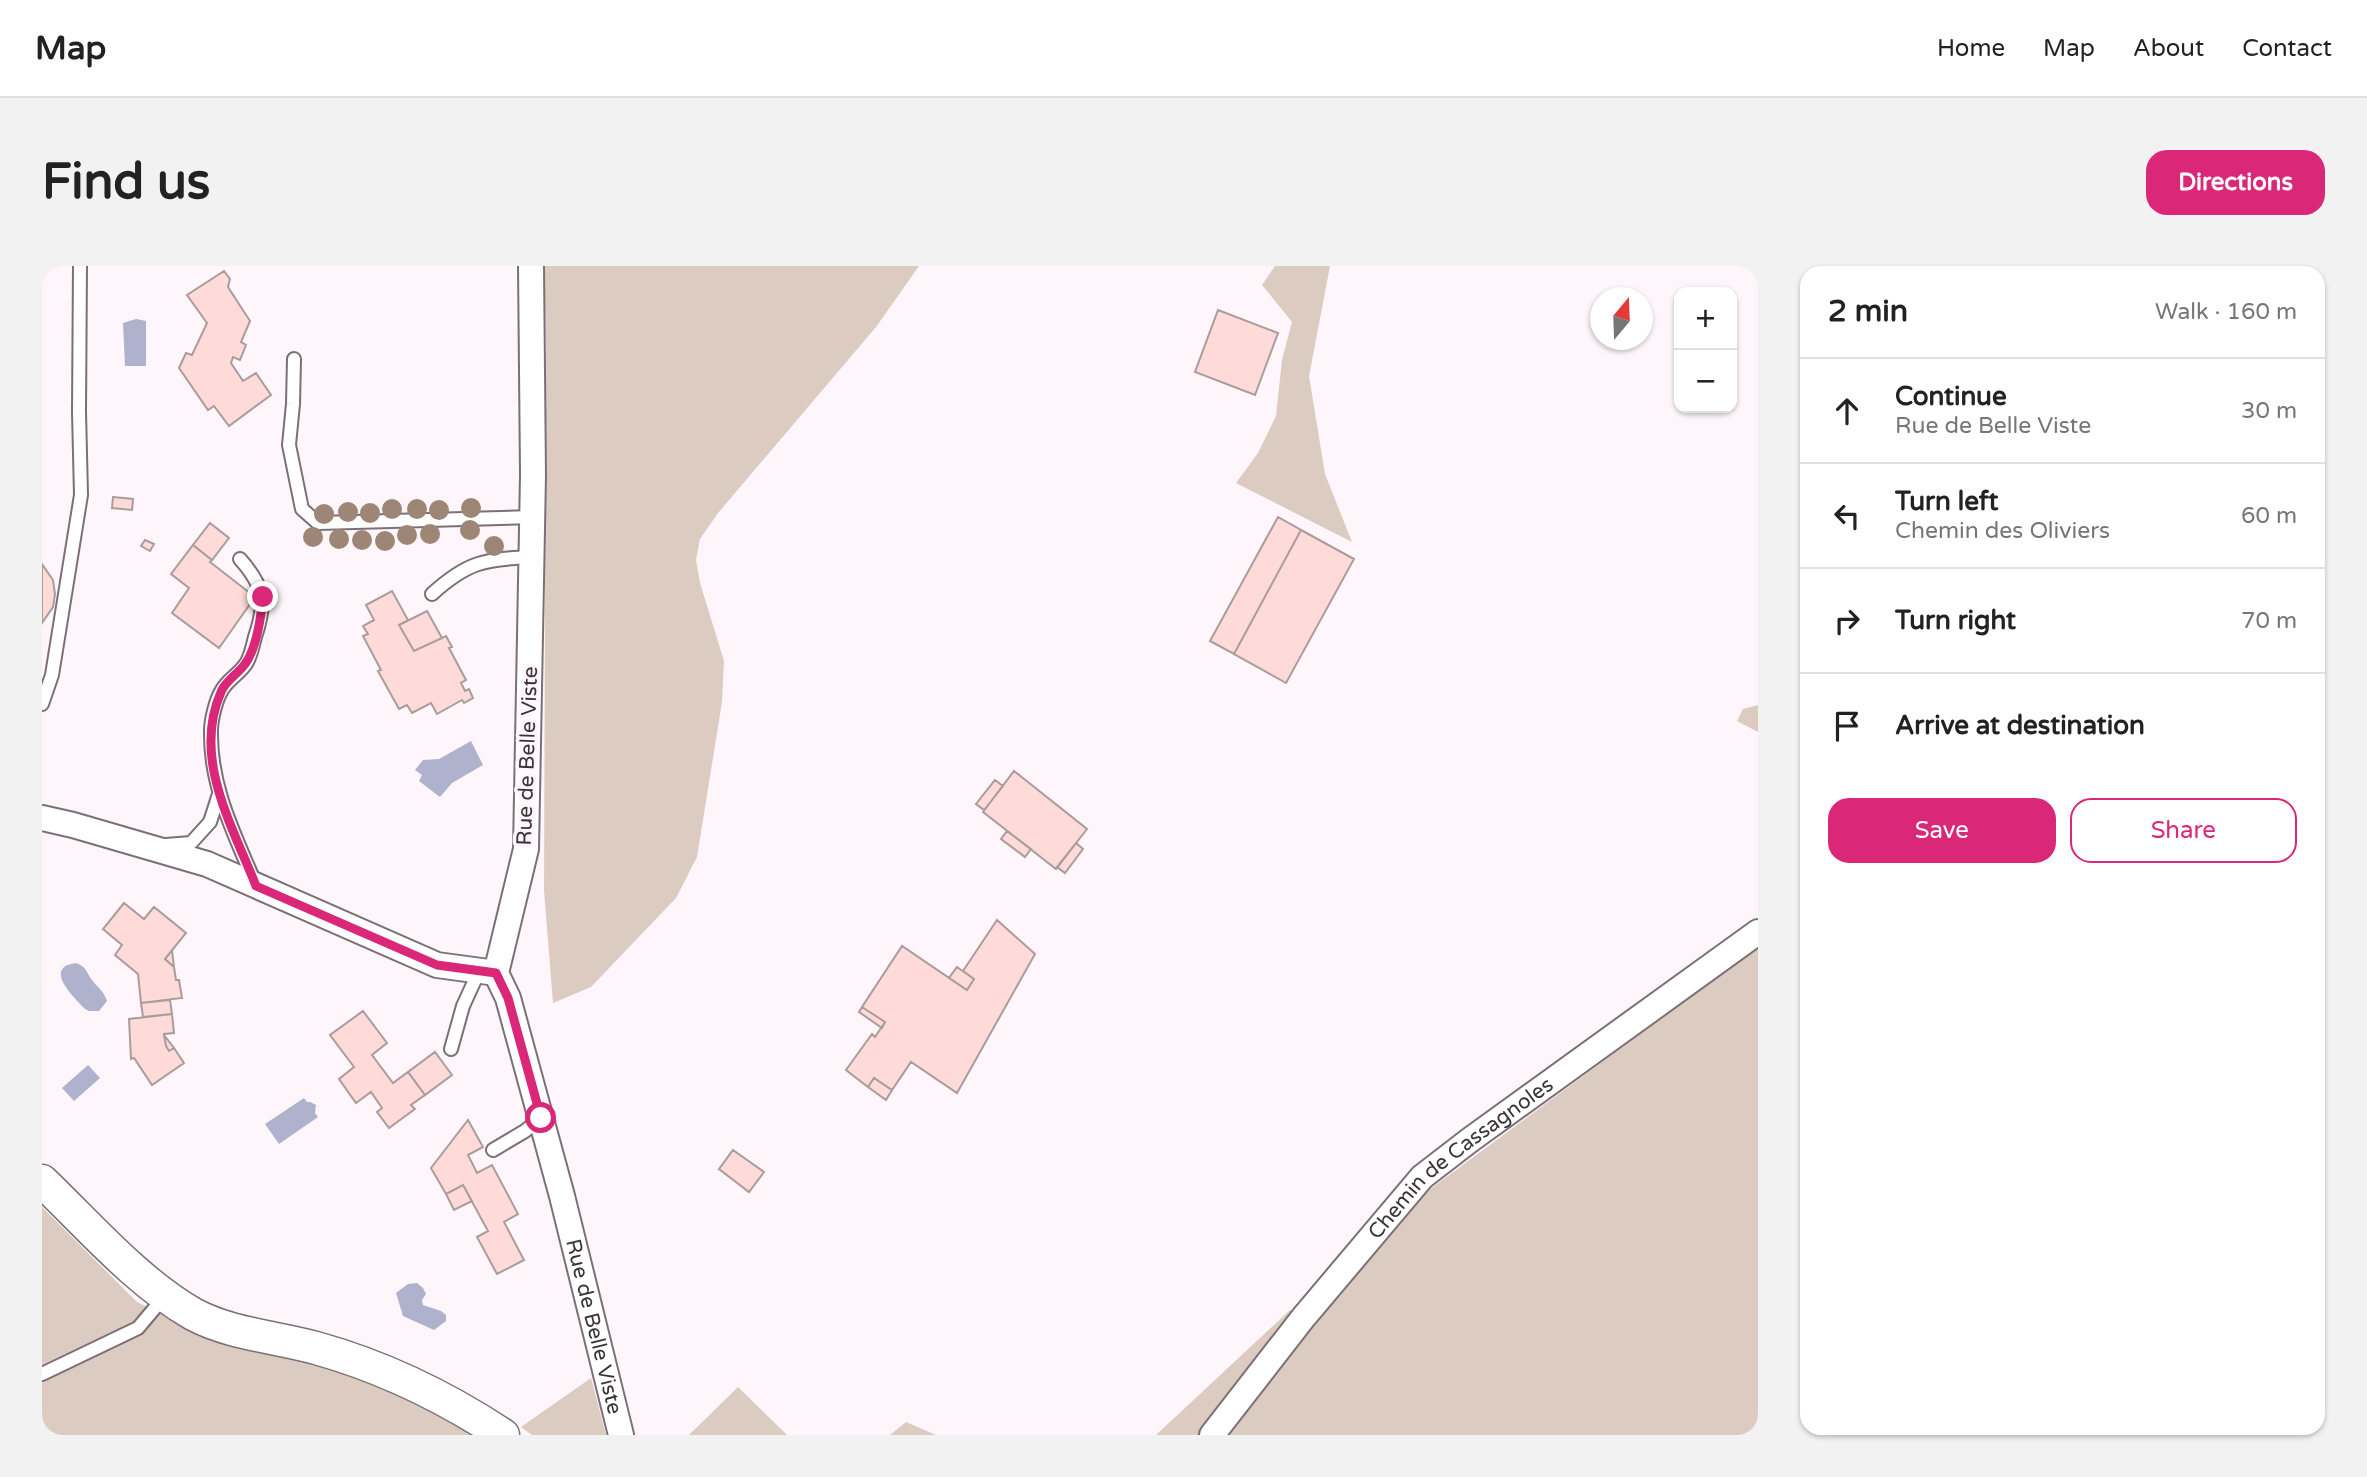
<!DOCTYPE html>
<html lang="en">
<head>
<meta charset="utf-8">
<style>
  :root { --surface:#fff; --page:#f2f2f2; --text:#222; --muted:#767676; --line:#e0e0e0; --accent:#db2777 }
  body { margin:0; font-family:"Varela Round",sans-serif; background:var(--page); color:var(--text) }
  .controls { position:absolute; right:21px; top:21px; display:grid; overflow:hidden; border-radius:14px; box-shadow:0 2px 5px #0004 }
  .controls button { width:63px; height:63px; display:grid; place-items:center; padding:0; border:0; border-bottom:2px solid var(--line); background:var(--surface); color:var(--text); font:35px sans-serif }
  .compass { position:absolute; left:1548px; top:21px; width:63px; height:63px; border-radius:50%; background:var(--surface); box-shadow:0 2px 5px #0004; rotate:19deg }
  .stop { position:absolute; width:21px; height:21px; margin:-16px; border:5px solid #db2777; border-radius:50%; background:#fff }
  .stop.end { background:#db2777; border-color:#fff; box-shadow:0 2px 7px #0008 }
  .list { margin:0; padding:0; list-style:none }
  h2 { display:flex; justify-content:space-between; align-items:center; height:91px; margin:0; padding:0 28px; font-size:30px }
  h2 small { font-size:23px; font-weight:400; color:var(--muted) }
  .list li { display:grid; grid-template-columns:46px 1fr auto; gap:21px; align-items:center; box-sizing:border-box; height:105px; padding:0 28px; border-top:2px solid var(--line) }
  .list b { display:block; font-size:26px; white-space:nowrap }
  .list p { margin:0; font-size:23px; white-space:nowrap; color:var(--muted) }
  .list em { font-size:23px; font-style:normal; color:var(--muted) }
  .actions { display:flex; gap:14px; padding:21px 28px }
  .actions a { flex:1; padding:16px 0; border:2px solid var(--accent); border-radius:21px; text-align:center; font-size:24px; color:var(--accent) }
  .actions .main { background:var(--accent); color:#fff }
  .icon { flex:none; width:38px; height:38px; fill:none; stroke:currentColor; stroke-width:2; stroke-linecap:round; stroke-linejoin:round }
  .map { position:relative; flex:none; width:1716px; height:1169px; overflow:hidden; border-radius:21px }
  header { display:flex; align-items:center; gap:42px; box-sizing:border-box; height:98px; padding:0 35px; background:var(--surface); border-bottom:2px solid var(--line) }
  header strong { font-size:33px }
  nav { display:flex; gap:38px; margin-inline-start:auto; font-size:24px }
  .intro { display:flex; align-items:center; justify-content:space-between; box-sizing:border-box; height:168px; padding:0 42px }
  h1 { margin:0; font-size:49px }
  .button { padding:18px 32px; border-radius:21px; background:var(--accent); color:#fff; font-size:24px; font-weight:700 }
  main { display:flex; gap:42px; padding:0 42px }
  aside { flex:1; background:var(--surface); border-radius:21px; box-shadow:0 2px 5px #0004 }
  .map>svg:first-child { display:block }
</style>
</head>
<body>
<header>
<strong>Map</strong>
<nav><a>Home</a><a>Map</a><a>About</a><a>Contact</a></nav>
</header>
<div class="intro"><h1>Find us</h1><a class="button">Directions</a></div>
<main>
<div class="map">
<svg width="1716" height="1169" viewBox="0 0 1716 1169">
  <rect width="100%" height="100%" fill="#fef6fa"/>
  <path fill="#dccbc0" d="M502,0H877L834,61L676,247L658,273L654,294L658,317L682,395L680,436L655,591L634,632L549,721L511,737L502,624L504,82Z
    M1233,0H1288L1267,110L1283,208L1310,276L1194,217L1216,187L1234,150L1240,94L1250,56L1220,19Z
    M1716,439V466L1695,455L1701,443Z
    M1716,681V1169H1114L1248,1044L1266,1056L1380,929Z
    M0,941L95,1036L154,1065L267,1094L342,1119L439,1169H0Z
    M549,1112L564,1169H490L479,1161Z
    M696,1121L745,1169H647Z
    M864,1156L894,1169H848Z"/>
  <path fill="#aeb2cd" d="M94,53L104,55V100H83L81,57Z
    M429,475L441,499L410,517L398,531L377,515L380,509L373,504L381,494L397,493Z
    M34,697C45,701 44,706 50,714C56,722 62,725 65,735L57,745H47L43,743C32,732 0,701 34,697Z
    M46,799L58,812L32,835L20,822Z
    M262,832L265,836H268L274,839L273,847L276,851L237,878L223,858Z
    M375,1017L381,1022L384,1028L380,1034L381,1039L399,1045L404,1049V1055L392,1064L361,1050L354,1027L366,1018Z"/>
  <path fill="#fedad8" stroke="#a99c9b" stroke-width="2" d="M182,5L188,13L186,21L208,55L199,76L204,79L198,94L191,91L189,97L201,115L214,107L229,129L187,160L172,140L166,144L137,102L144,87L150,89L165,57L145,29Z
    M1176,44L1236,67L1213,129L1153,106Z
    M71,231L91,233L90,244L70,242Z
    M1236,251L1259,264L1192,388L1168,375Z
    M168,257L187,272L170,294L151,279Z
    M1259,264L1312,293L1244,417L1192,388Z
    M103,274L112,278L108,285L99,280Z
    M151,279L170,294L168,296L213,331L177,382L130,347L147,322L129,308Z
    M0,298L11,314L13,328L11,341L0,357Z
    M350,325L366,354L357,359L372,385L404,370L410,381L407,382L424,414L419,417L423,425L427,423L431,432L422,437L420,434L395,448L389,437L370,447L365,439L357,443L336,405L339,404L321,370L326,368L321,360L332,354L324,339Z
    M385,345L400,372L372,385L357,359Z
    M972,505L1045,563L1014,603L941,546Z
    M953,514L961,520L942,544L934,538Z
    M965,565L989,583L983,591L959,573Z
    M1034,577L1041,583L1023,607L1015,601Z
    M82,637L102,653L112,641L144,667L123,693L132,701L134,714H137L140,732L99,737L96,708L73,689L80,679L61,663Z
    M955,654L993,688L915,827L869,796L850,824L832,812L826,821L804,804L830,768L833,771L843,756L820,741L860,680L925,724L932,713L921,705Z
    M130,684L132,701L123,693Z
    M915,701L932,713L925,724L907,712Z
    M128,734L130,748L101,751L99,737Z
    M820,741L843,756L840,762L817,746Z
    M321,745L345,777L330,789L351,817L366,806L383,829L369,839L373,843L347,862L335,846L340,842L329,826L314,837L297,813L312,801L288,769Z
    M130,748L132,767L122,768L124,780L127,785L132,782L142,797L110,819L92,792L89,793L87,753Z
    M122,769L132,782L127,785L124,780Z
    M393,786L410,809L383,829L366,806Z
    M832,812L850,824L844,834L826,821Z
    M426,854L441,881L426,889L435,907L450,899L476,948L462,956L482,994L455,1008L435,971L446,965L421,919L404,928L389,902Z
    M691,884L722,906L707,926L677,903Z
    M421,919L430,935L412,944L404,928Z"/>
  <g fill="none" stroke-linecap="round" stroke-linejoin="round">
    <defs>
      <path id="service" d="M252,93L251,138L247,179L260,243L276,257L491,251
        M198,293C222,320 225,336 213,371C211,379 209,389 205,396C199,407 186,413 180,424C174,433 169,454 169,465C168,521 192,567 213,617
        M390,328C425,296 443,293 489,291
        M0,438L10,409L39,229L37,146L38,0
        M124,579L149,577L168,556L177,528
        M409,783L421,740L437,705
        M451,884L483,865L499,852
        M0,1108L96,1062L123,1030"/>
      <g id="minor">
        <path id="s1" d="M489,0L491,209L484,583L454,707L466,732L520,930L579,1169"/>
        <path d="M0,552L31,559L165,598L395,699L454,707"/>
        <path id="s2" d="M1170,1169L1261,1052L1380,911L1428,874L1716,666"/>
      </g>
      <path id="tertiary" d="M0,915C47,960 94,1015 151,1048C188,1068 234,1071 274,1082C342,1101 402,1130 461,1169"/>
    </defs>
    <use href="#service" stroke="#7b7075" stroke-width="16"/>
    <use href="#minor" stroke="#7b7075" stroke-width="28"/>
    <use href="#tertiary" stroke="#7b7075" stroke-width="35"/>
    <use href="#service" stroke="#fff" stroke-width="12"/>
    <use href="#minor" stroke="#fff" stroke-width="24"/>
    <use href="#tertiary" stroke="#fff" stroke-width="32"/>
  </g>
  <g fill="#9e8677">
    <circle cx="429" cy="242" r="10"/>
    <circle cx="350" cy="243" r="10"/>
    <circle cx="375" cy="243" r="10"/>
    <circle cx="397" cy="244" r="10"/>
    <circle cx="306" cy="246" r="10"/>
    <circle cx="328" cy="247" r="10"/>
    <circle cx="282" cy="248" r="10"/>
    <circle cx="428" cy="264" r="10"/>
    <circle cx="388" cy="268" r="10"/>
    <circle cx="365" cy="269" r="10"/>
    <circle cx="271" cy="271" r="10"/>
    <circle cx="297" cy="273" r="10"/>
    <circle cx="320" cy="274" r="10"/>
    <circle cx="343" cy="275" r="10"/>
    <circle cx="452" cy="280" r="10"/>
  </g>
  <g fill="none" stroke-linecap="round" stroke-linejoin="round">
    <path stroke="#db2777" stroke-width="9" d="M221,331C219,351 215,382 203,398C196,408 183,415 179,426C150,492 190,559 214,620L395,699L454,707L466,732L499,852"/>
  </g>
  <g text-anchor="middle" stroke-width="7" stroke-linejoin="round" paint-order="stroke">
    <g font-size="21" fill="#393537" stroke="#fef6fa">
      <text transform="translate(485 490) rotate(-88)" y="7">Rue de Belle Viste</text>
      <text dy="7" stroke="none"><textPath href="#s2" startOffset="374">Chemin de Cassagnoles</textPath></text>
      <text dy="7" stroke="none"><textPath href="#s1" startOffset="1078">Rue de Belle Viste</textPath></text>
    </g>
  </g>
</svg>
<div class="controls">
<button>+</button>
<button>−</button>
</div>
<svg class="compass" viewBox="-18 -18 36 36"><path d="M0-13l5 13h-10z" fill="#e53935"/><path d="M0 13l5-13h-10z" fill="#767676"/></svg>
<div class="stop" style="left:499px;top:852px"></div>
<div class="stop end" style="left:221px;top:331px"></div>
</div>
<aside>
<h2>2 min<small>Walk · 160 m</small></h2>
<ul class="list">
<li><svg class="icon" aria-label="ahead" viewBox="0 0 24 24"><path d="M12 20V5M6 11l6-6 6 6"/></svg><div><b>Continue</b><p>Rue de Belle Viste</p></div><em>30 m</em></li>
<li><svg class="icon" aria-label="left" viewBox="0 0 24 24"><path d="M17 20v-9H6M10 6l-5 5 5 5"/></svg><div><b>Turn left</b><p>Chemin des Oliviers</p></div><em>60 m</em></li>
<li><svg class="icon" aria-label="right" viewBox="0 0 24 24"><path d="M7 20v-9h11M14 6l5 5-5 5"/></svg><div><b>Turn right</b></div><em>70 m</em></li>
<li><svg class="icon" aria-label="arrive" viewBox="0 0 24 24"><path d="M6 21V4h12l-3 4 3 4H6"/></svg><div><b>Arrive at destination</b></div></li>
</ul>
<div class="actions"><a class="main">Save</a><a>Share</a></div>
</aside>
</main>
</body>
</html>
